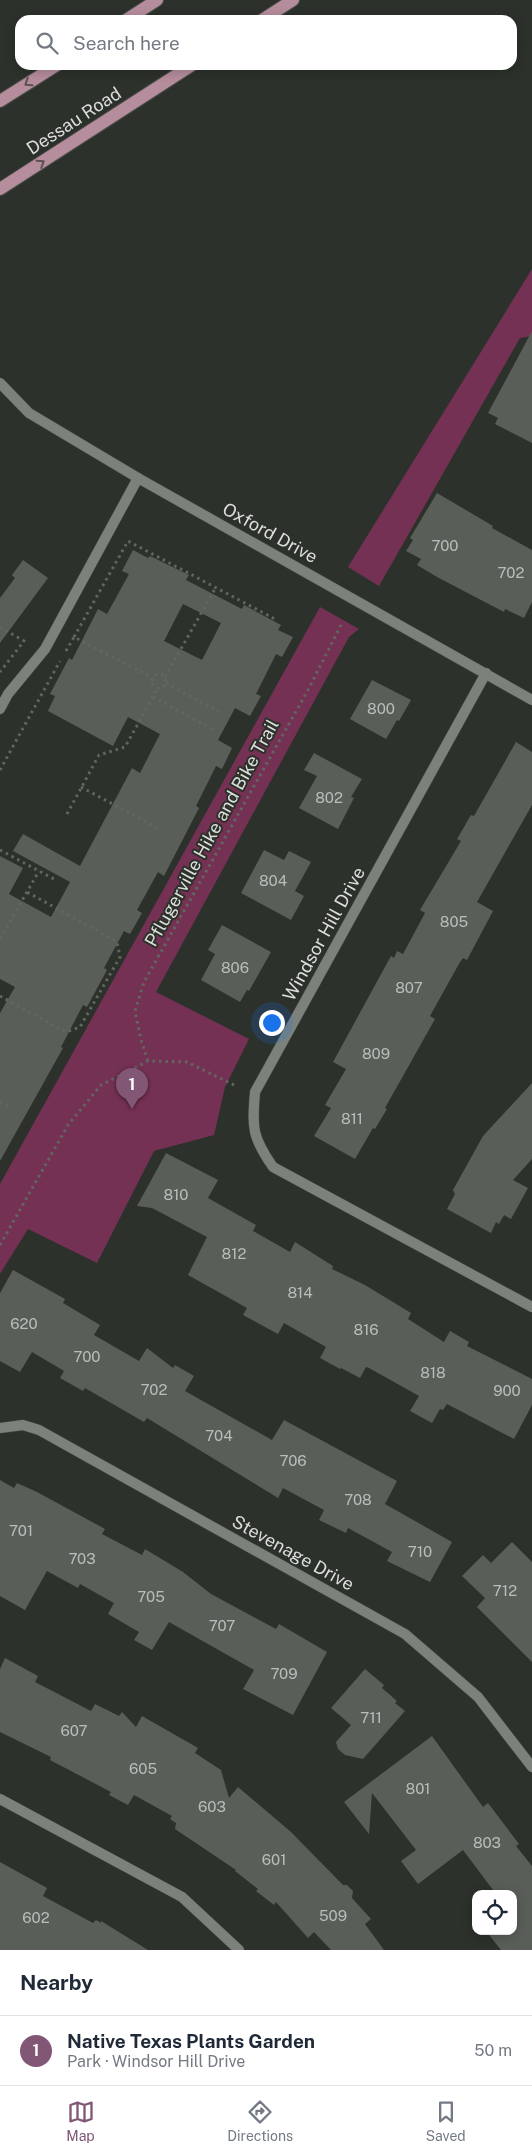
<!DOCTYPE html>
<html lang="en">
<head>
<meta charset="utf-8">
<style>
  :root { --surface:#fff; --page:#f6f6f7; --text:#1f2937; --muted:#747a83; --line:#e0e1e3; --accent:#825776 }
  body { margin:0; font-family:"Public Sans",sans-serif; background:var(--page); color:var(--text) }
  .controls { position:absolute; right:15px; bottom:15px; display:grid; overflow:hidden; border-radius:10px; box-shadow:0 2px 12px #0003 }
  .controls button { width:45px; height:45px; display:grid; place-items:center; padding:0; border:0; border-bottom:1px solid var(--line); background:var(--surface); color:var(--text); font:25px sans-serif }
  .you { position:absolute; left:271px; top:1022px; width:18px; height:18px; margin:-12px; border:4px solid #fff; border-radius:50%; background:#1a73e8; box-shadow:0 0 0 8px #1a73e833 }
  .badge { display:grid; place-items:center; width:32px; height:32px; border-radius:50%; background:var(--accent); color:#fff; font-size:16px; font-weight:700 }
  .pin { position:absolute; translate:-50% -41px; filter:drop-shadow(0 1px 2px #0008) }
  .pin::after { content:''; position:absolute; top:26px; width:18px; height:15px; background:inherit; clip-path:polygon(0 0,100% 0,50% 100%) }
  .list { margin:0; padding:0; list-style:none }
  h2 { display:flex; justify-content:space-between; align-items:center; height:65px; margin:0; padding:0 20px; font-size:21px }
  h2 small { font-size:16px; font-weight:400; color:var(--muted) }
  .list li { display:grid; grid-template-columns:32px 1fr auto; gap:15px; align-items:center; box-sizing:border-box; height:70px; padding:0 20px; border-top:1px solid var(--line) }
  .list b { display:block; font-size:19px; white-space:nowrap }
  .list p { margin:0; font-size:16px; white-space:nowrap; color:var(--muted) }
  .list em { font-size:16px; font-style:normal; color:var(--muted) }
  .icon { flex:none; width:28px; height:28px; fill:none; stroke:currentColor; stroke-width:2; stroke-linecap:round; stroke-linejoin:round }
  .map { position:relative; flex:none; width:532px; height:1950px; overflow:hidden }
  .search { position:absolute; background:var(--surface); box-shadow:0 2px 12px #0003; left:15px; right:15px; top:15px; height:55px; display:flex; align-items:center; gap:12px; box-sizing:border-box; padding:0 18px; border-radius:15px; color:var(--muted); font-size:19px }
  .sheet { height:135px; background:var(--surface) }
  nav { display:flex; justify-content:space-around; align-items:center; box-sizing:border-box; height:70px; border-top:1px solid var(--line); background:var(--surface); font-size:14px; color:var(--muted) }
  nav a { display:grid; justify-items:center; gap:2px }
  nav .on { color:var(--accent) }
  .map>svg:first-child { display:block }
</style>
</head>
<body>
<div class="map">
<svg width="532" height="1950" viewBox="0 0 532 1950">
  <rect width="100%" height="100%" fill="#2c312b"/>
  <path fill="#753153" d="M532,269V336L520,338L379,586L348,567Z
    M320,607L359,629L349,637L156,992L249,1039L225,1087L214,1135L154,1151L97,1263L28,1229L0,1274V1184Z"/>
  <path fill="#595f58" fill-rule="evenodd" d="M532,331V443L495,424L498,418L488,413Z
    M437,493L493,526L492,528L532,550V602L524,618L505,609L504,612L437,577L417,565L421,559L406,551L413,540L410,538Z
    M133,550L148,558L150,556L189,575L186,580L242,609L244,605L281,625L278,630L293,637L282,657L276,654L256,694L261,696L250,716L235,708L218,740L232,748L222,769L216,766L196,806L199,808L164,876L158,872L137,910L142,913L130,934L124,931L104,968L107,970L87,1007L83,1005L61,1047L63,1048L0,1161V1013L15,987L0,979V856L23,868L9,894L51,917L70,882L13,851L23,834L80,866L132,768L140,773L160,734L128,717L113,746L48,711L55,696L50,694L69,658L72,660L98,609L107,614L129,574L122,571ZM183,604L221,623L202,660L164,641Z
    M23,560L48,578L0,643V598L15,578L12,575Z
    M372,680L411,700L399,721L397,720L386,739L350,719Z
    M516,742L532,752V805L477,902L493,911L467,960L463,958L460,962L430,1016L435,1019L385,1108L387,1109L375,1129L373,1128L355,1159L314,1136L331,1108L325,1105L346,1069L333,1062L391,956L394,958L397,951L403,954L425,913L420,910L461,841L457,839L471,815L474,816Z
    M314,753L362,779L351,797L354,798L338,829L299,808L317,776L304,770Z
    M264,850L284,860L289,851L311,862L295,891L304,896L291,920L241,893Z
    M222,925L271,952L249,991L247,990L240,1002L201,980L215,954L208,950Z
    M532,1083V1159L513,1180L528,1188L511,1219L504,1215L499,1224L496,1222L491,1233L447,1209L455,1194L453,1190L483,1136Z
    M166,1153L218,1180L208,1198L256,1225L253,1231L290,1252L295,1242L333,1266L332,1269L365,1285L411,1313L408,1319L444,1342L450,1331L469,1342L467,1346L532,1379V1405L514,1439L447,1404L443,1410L440,1409L432,1423L410,1411L419,1396L369,1368L366,1367L360,1378L341,1368L340,1369L320,1358L326,1347L284,1323L278,1334L243,1315L247,1308L188,1275L207,1237L152,1208L137,1206Z
    M13,1270L65,1299L63,1303L100,1325L94,1335L139,1361L147,1348L173,1368L175,1365L194,1376L185,1391L272,1440L284,1420L397,1481L385,1504L452,1542L430,1582L387,1561L392,1552L348,1528L346,1533L319,1520L324,1510L283,1488L278,1498L147,1418L144,1422L85,1388L83,1391L60,1378L64,1371L32,1352L20,1372L0,1361V1293Z
    M0,1480L14,1488L17,1483L37,1492L105,1529L102,1534L142,1555L145,1549L183,1572L211,1594L276,1629L279,1624L327,1652L293,1715L243,1689L254,1670L169,1622L152,1650L134,1640L139,1632L108,1614L114,1603L80,1584L78,1588L47,1571L25,1610L0,1596Z
    M512,1542L532,1562V1662L477,1607L485,1598L462,1576L483,1555L491,1563Z
    M5,1658L38,1676L35,1682L91,1711L95,1704L119,1716L122,1712L136,1727L142,1716L198,1748L195,1753L221,1770L229,1798L238,1787L291,1832L343,1885H347L353,1891L352,1898L371,1919L365,1924L384,1950H331L314,1932L308,1938L276,1902L274,1905L256,1891L258,1889L235,1871L236,1870L175,1829L176,1823L170,1819L172,1816L134,1795L128,1805L109,1795L111,1792L50,1760L51,1757L0,1732V1669Z
    M365,1669L384,1685L382,1688L397,1701L395,1703L405,1711L363,1759L345,1755L338,1749L336,1742L351,1725L331,1708Z
    M432,1736L483,1807L488,1803L519,1844L516,1846L532,1866V1950H501L486,1931H513V1894H496L463,1850L418,1884L401,1861L416,1850L372,1793L369,1834L344,1802Z
    M0,1862L47,1888L43,1896L93,1923L96,1920L101,1923V1921L148,1950H0Z"/>
  <g fill="none" stroke-linecap="round" stroke-linejoin="round">
    <defs>
      <path id="service" d="M0,709L8,694L45,649L138,478"/>
      <path id="minor" d="M486,673L255,1092C252,1128 252,1137 273,1167L532,1307
        M0,1428L23,1425L39,1430L405,1634L478,1697L532,1767
        M0,1799L182,1897L239,1950"/>
      <path id="tertiary" d="M0,383L29,413L138,478L532,700"/>
      <path id="primary" d="M126,20L157,0
        M262,20L293,0
        M0,101L57,65
        M0,189L192,65"/>
    </defs>
    <use href="#service" stroke="#484c47" stroke-width="11"/>
    <use href="#minor" stroke="#484c47" stroke-width="11"/>
    <use href="#tertiary" stroke="#484c47" stroke-width="11"/>
    <use href="#primary" stroke="#484c47" stroke-width="14"/>
    <path stroke="#626661" stroke-width="3" stroke-dasharray="2.5 4" stroke-linecap="butt" d="M0,627L24,641L0,672
      M74,637L128,541L275,619
      M66,651L74,637L153,678
      M152 681a7 7 0 1 1 14 0a7 7 0 1 1-14 0Z
      M165,677L216,587
      M166,683L223,714
      M153,697L214,730
      M0,770L60,661
      M81,787L159,829
      M67,814L99,755L125,747L158,688
      M0,850L54,879
      M0,939L39,871
      M0,996L66,1032L80,1027L120,957L117,942L27,892
      M148,1061L141,1040L135,1011L144,982L308,690L341,625
      M0,1102L9,1107
      M0,1245L68,1125L101,1085L148,1061L187,1062L234,1085"/>
    <use href="#service" stroke="#7c827b" stroke-width="10"/>
    <use href="#minor" stroke="#7c827b" stroke-width="10"/>
    <use href="#tertiary" stroke="#7c827b" stroke-width="10"/>
    <use href="#primary" stroke="#b68d9d" stroke-width="12"/>
  </g>
  <defs><path id="oneway-chevron" d="M-2-3.5L2.5 0L-2 3.5" fill="none" stroke-width="1.6" stroke-linecap="round" stroke-linejoin="round" transform="scale(1.25)"/></defs>
  <g stroke="#5c5153">
    <use href="#oneway-chevron" transform="translate(28 83) rotate(147)"/>
    <use href="#oneway-chevron" transform="translate(41 163) rotate(-33)"/>
  </g>
  <g text-anchor="middle" stroke-width="4" stroke-linejoin="round" paint-order="stroke">
    <g font-size="15" fill="#babeba">
      <text x="445" y="551">700</text>
      <text x="511" y="578">702</text>
      <text x="381" y="714">800</text>
      <text x="329" y="803">802</text>
      <text x="273" y="886">804</text>
      <text x="454" y="927">805</text>
      <text x="235" y="973">806</text>
      <text x="409" y="993">807</text>
      <text x="376" y="1059">809</text>
      <text x="352" y="1124">811</text>
      <text x="176" y="1200">810</text>
      <text x="234" y="1259">812</text>
      <text x="300" y="1298">814</text>
      <text x="24" y="1329">620</text>
      <text x="366" y="1335">816</text>
      <text x="87" y="1362">700</text>
      <text x="433" y="1378">818</text>
      <text x="154" y="1395">702</text>
      <text x="507" y="1396">900</text>
      <text x="219" y="1441">704</text>
      <text x="293" y="1466">706</text>
      <text x="358" y="1505">708</text>
      <text x="21" y="1536">701</text>
      <text x="420" y="1557">710</text>
      <text x="82" y="1564">703</text>
      <text x="505" y="1596">712</text>
      <text x="151" y="1602">705</text>
      <text x="222" y="1631">707</text>
      <text x="284" y="1679">709</text>
      <text x="371" y="1723">711</text>
      <text x="74" y="1736">607</text>
      <text x="143" y="1774">605</text>
      <text x="418" y="1794">801</text>
      <text x="212" y="1812">603</text>
      <text x="487" y="1848">803</text>
      <text x="274" y="1865">601</text>
      <text x="333" y="1921">509</text>
      <text x="36" y="1923">602</text>
    </g>
    <g font-size="18" fill="#dbdeda" stroke="#2c312b">
      <text transform="translate(74 121) rotate(-33)" y="6">Dessau Road</text>
      <text transform="translate(270 533) rotate(29)" y="6">Oxford Drive</text>
      <text transform="translate(212 833) rotate(-61)" y="6">Pflugerville Hike and Bike Trail</text>
      <text transform="translate(324 934) rotate(-61)" y="6">Windsor Hill Drive</text>
      <text transform="translate(293 1553) rotate(29)" y="6">Stevenage Drive</text>
    </g>
  </g>
</svg>
<div class="controls">
<button><svg class="icon" aria-label="locate" viewBox="0 0 24 24"><circle cx="12" cy="12" r="6"/><path d="M12 2v4M12 18v4M2 12h4M18 12h4"/></svg></button>
</div>
<div class="you"></div>
<div class="pin badge" style="left:132px;top:1109px">1</div>
<div class="search"><svg class="icon" aria-label="search" viewBox="0 0 24 24"><circle cx="10" cy="10" r="6"/><path d="M15 15l6 6"/></svg>Search here</div>
</div>
<section class="sheet">
<h2>Nearby<small></small></h2>
<ul class="list">
<li><span class="badge">1</span><div><b>Native Texas Plants Garden</b><p>Park · Windsor Hill Drive</p></div><em>50 m</em></li>
</ul>
</section>
<nav>
<a class="on"><svg class="icon" aria-label="map" viewBox="0 0 24 24"><path d="M3 6l6-2 6 2 6-2v14l-6 2-6-2-6 2zM9 4v14M15 6v14"/></svg>Map</a>
<a><svg class="icon" aria-label="directions" viewBox="0 0 24 24"><path d="M12 3l9 9-9 9-9-9zM9 14v-3h6M13 9l2 2-2 2"/></svg>Directions</a>
<a><svg class="icon" aria-label="saved" viewBox="0 0 24 24"><path d="M7 4h10v16l-5-4-5 4z"/></svg>Saved</a>
</nav>
</body>
</html>
